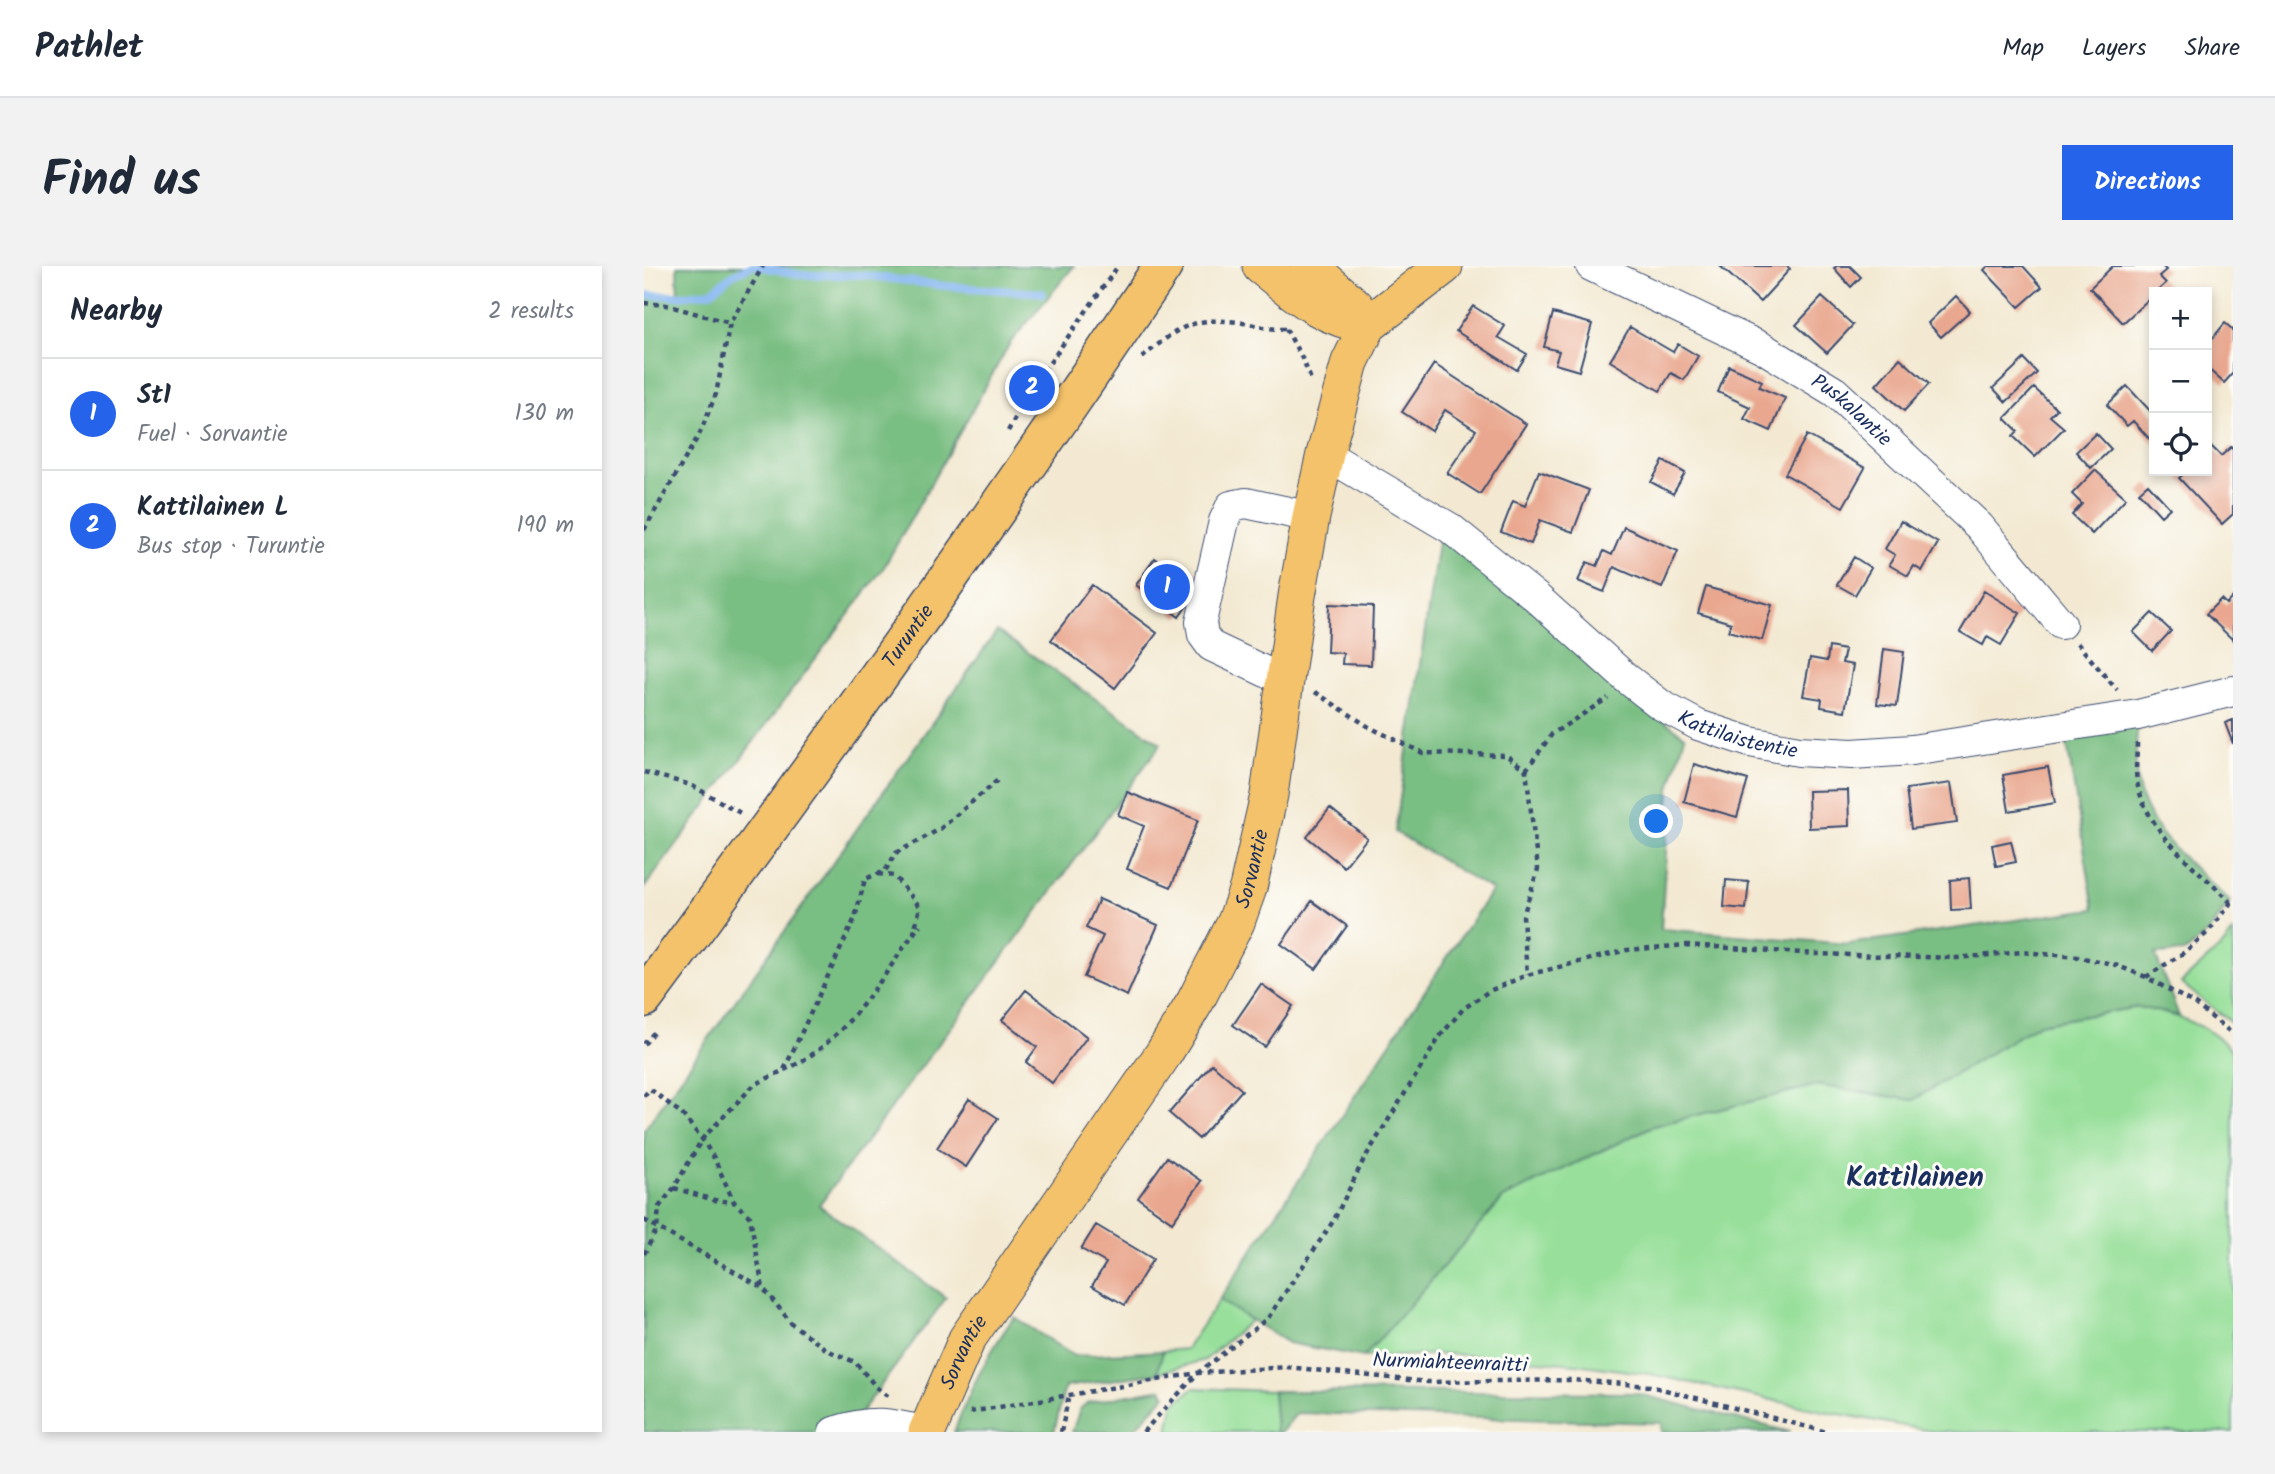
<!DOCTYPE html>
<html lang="en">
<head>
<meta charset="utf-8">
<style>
  :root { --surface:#fff; --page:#f2f2f3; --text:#1f2937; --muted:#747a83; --line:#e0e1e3; --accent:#2563eb }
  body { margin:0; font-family:Kalam,sans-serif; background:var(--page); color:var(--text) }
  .controls { position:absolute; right:21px; top:21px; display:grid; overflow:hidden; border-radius:0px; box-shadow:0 4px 10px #0003 }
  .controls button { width:63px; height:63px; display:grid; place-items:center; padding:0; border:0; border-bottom:2px solid var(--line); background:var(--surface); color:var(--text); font:35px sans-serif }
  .you { position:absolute; left:1013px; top:556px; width:24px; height:24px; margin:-18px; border:5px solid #fff; border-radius:50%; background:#1a73e8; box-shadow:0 0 0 10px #1a73e833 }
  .badge { display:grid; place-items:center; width:46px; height:46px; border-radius:50%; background:var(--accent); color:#fff; font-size:23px; font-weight:700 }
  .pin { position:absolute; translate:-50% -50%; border:4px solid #fff; box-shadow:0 2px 7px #0006 }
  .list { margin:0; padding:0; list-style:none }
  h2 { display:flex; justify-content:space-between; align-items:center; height:91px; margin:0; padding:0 28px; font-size:30px }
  h2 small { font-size:23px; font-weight:400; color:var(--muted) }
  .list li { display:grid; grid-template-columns:46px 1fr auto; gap:21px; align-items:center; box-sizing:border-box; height:112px; padding:0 28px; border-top:2px solid var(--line) }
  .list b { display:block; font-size:26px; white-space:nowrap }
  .list p { margin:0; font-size:23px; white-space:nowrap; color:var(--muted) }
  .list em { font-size:23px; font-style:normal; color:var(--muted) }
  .icon { flex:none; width:38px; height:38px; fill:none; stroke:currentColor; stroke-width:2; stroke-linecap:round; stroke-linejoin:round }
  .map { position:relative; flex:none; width:1589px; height:1166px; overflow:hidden; border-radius:0px }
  header { display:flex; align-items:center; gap:42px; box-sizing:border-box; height:98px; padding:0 35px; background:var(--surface); border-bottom:2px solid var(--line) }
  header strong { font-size:33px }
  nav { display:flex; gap:38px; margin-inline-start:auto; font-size:24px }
  .intro { display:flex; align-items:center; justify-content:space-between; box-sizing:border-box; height:168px; padding:0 42px }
  h1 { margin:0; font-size:49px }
  .button { padding:18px 32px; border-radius:0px; background:var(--accent); color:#fff; font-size:24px; font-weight:700 }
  main { display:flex; gap:42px; padding:0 42px }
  aside { flex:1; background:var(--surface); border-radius:0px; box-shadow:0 4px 10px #0003 }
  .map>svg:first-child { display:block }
</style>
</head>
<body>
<header>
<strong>Pathlet</strong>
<nav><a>Map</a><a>Layers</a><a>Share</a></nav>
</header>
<div class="intro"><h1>Find us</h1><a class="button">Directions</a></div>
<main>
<aside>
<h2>Nearby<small>2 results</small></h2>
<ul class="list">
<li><span class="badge">1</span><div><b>St1</b><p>Fuel · Sorvantie</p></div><em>130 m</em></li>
<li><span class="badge">2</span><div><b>Kattilainen L</b><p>Bus stop · Turuntie</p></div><em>190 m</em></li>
</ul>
</aside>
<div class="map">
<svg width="1589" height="1166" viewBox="0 0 1589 1166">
  <rect width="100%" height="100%" fill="#fdfcf7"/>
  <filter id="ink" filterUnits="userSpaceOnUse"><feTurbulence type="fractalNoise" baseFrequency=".0143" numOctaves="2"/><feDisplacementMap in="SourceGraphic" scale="14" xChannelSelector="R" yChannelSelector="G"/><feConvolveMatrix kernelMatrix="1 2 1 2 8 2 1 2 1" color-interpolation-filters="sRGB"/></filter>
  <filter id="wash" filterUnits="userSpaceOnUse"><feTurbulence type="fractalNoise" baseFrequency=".00686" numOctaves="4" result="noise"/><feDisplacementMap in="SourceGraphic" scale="28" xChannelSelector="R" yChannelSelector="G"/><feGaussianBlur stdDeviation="1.57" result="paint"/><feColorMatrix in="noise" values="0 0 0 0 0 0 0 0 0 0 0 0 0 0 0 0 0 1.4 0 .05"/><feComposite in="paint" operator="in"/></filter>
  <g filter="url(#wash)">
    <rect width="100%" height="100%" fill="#f3e9d2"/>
    <path fill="#97df9a" stroke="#59877c" stroke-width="2" d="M1589,666V758L1537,717L1582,676Z
      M1494,741C1532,749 1561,756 1589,785V1166H1292L1179,1145L1006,1108L932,1098L808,1088L720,1091L859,932L1009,860L1173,819L1269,834L1394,758Z
      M575,1034L607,1054L561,1094L513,1107L519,1085L542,1083Z
      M549,1122L629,1125L632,1166H524L529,1139Z"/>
    <path fill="#79be82" stroke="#4a7670" stroke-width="2" d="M33,0H430L366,77L240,301L0,622V29L34,30Z
      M795,270L886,342L971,419L1041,470L1026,523L1017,663L1204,678L1450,643L1420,459L1494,449C1493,470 1490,493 1493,514C1501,567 1551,600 1586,636L1564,666L1541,686L1511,688L1535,750L1494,741L1394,758L1269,834L1173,819L1009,860L859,932L720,1091L644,1077L575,1034L848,624L751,566Z
      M353,365L517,478L175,939L302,1032L215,1149L212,1166H0V864Z
      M370,1051L430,1090L519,1085L513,1107L421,1121L410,1166H310C326,1123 343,1089 370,1051Z
      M517,1123L522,1129L487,1166H428L436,1143L443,1137Z
      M629,1125L991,1127L1146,1166H1017V1157L653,1147L637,1166H632Z"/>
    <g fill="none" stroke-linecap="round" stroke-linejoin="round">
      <path stroke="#83b5f0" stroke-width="8" d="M114,0L157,9H218L301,20L398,27
        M0,29L34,30L67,26L88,9L107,0"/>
    </g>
    <g id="blocks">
      <path fill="#e9a78f" d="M1076,0H1143L1146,3L1116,36Z
        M1193,0H1206L1217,11L1207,21L1190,2Z
        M1344,0H1379L1398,21L1375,41L1340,4Z
        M1469,0H1518L1522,4L1515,10L1522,17L1479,57L1446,22Z
        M1312,30L1326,45L1297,71L1284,57Z
        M1178,31L1209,59L1183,87L1152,59Z
        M829,40L861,60L854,71L883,88L873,104L812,65Z
        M909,47L948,58L935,105L911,98L915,85L900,81Z
        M1581,57L1589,64V107L1580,117L1563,102V79Z
        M986,61L1029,86L1034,78L1054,90L1040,114L1027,107L1016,125L966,95Z
        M1256,92L1285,118L1260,145L1232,119Z
        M1380,93L1393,107L1362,136L1349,122Z
        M790,98L882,158L836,228L803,207L832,164L801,144L788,165L758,146Z
        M1085,100L1118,115L1115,121L1141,132L1127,165L1100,153L1106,141L1074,126Z
        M1483,120L1510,149V178L1489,155L1483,160L1463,139Z
        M1390,122L1413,143L1406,150L1420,162L1391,191L1369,170L1374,165L1361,152Z
        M1452,167L1467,183L1447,202L1432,186Z
        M1163,169L1221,202L1199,241L1141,208Z
        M1568,181L1577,190L1587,181L1589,184V248L1578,258L1535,212L1543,205H1563V186Z
        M1019,195L1041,207L1029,228L1007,216Z
        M1451,204L1482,232L1448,268L1428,249L1438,238L1428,228Z
        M895,205L945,224L929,266L896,254L887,278L857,266L869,235L881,240Z
        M1504,218L1526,242L1517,250L1495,226Z
        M1257,255L1294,277L1278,305L1270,300L1264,310L1245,299L1251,289L1241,283Z
        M980,261L1034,285L1018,322L970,301L960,326L934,315L943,296L953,300L960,285L968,289Z
        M1210,291L1227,302L1211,329L1193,319Z
        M511,292L554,324L535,351L492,319Z
        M448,319L513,367L471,422L407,374Z
        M1062,321L1128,339L1118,374L1084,365L1087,357L1054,347Z
        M1340,325L1376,347L1357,379L1343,371L1339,379L1316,366Z
        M1589,331V374L1562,348L1577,333L1582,338Z
        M685,338L729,340L727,399L698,398L699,387L683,386Z
        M1508,347L1527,365L1508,385L1489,366Z
        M1185,381L1201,384L1198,397L1209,399L1201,445L1177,441L1178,433L1159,430L1166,392L1183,395Z
        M1240,383L1260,386L1253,440L1233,438Z
        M1589,454V478L1581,457Z
        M1050,498L1104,514L1093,551L1040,536Z
        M1404,501L1411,537L1365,545L1359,509Z
        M1307,517L1313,557L1267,563L1262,523Z
        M1204,524L1205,560L1165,562L1164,525Z
        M483,526L554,554L527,621L483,603L500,560L474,549Z
        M686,542L723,572L700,601L663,571Z
        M1367,575L1372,596L1352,600L1348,579Z
        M1325,612L1327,643L1307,644L1306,614Z
        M1082,614L1105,616L1102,643L1080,641Z
        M455,633L514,659L483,730L440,711L459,670L442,662Z
        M668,635L703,660L672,703L637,678Z
        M617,718L649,740L621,781L589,759Z
        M382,724L443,771L408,817L382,796L393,781L358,754Z
        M568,798L598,824L555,873L525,847Z
        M325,833L354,852L322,901L293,882Z
        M523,891L558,915L528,956L494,932Z
        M452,959L509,993L481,1039L448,1020L462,997L437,983Z"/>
    </g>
  </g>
  <g filter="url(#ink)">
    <use href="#blocks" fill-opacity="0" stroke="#3b4b6f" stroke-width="2"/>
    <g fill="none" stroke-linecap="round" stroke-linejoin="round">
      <defs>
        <g id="minor">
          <path id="s1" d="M947,0L1119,82L1191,126L1335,260L1417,358"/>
          <path id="s2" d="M681,188L806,262L892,331L982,412L1017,439L1054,459L1106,476L1155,485L1208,488L1268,484L1494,449L1589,425"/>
          <path d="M642,408L622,406L567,380L559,369L557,356L580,255L587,240L602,237L667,251"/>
          <path d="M190,1166C228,1153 245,1157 283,1166"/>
        </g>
        <g id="major">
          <path d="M617,0C652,28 678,52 724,59"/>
          <path d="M665,0L712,41L723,58"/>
          <path id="s3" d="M283,1166L323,1073L520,787L551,736L592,656L604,622L625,529L653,330L667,251L681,188L706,96L724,59L800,0"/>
        </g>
        <g id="highway">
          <path id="s4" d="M0,732C178,492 353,249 519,0"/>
        </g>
      </defs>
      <use href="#minor" stroke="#3b4b6f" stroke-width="32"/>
      <use href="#major" stroke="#3b4b6f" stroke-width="39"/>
      <use href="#highway" stroke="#3b4b6f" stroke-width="41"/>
      <path stroke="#3b4b6f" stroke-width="4.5" stroke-dasharray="5 5" stroke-linecap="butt" d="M0,37L22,39L86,57
        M642,63L660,96L668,116
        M498,92C531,64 546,50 593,56C611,58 623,64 642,63
        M364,165L388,122L474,0
        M0,264L56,167L72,128L86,57L119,0
        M1433,377L1473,424
        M671,426L725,461L779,487L862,489L882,504L894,603L879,650L883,709
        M1493,477C1493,489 1491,504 1493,516C1504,569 1551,599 1586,636
        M882,504L908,468L964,432
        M0,506L47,519L98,548
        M234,608L250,610L276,641L270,666
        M1502,711L1541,686L1564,666L1589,634
        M0,778L13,763
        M140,804C202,778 237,711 276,659
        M0,830L6,823L38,848L58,873L70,892L90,936L106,951L119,1022
        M30,922L70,934L89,936
        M0,954L119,1022L148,1058L183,1084L211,1096L233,1122L244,1130
        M0,988L13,963L15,941L30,922L58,873L110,819L140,804L211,652L221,613L241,605L252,587L296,563L355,513
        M326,1146L554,1107L643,1101L783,1116L928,1114L1006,1120L1183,1166
        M417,1166L425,1129
        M499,1166L554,1107L624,1052L690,954L719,895L797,769L819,743L845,725L883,709L983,684L1043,679L1172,688L1313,692L1378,686L1434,691L1469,698L1502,711L1551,738L1589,768"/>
      <use href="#minor" stroke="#fff" stroke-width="30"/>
      <use href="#major" stroke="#f4c26a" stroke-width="37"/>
      <use href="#highway" stroke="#f4c26a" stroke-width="38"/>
    </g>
  </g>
  <g text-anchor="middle" stroke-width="6" stroke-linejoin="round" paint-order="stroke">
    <g font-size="21" fill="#1b2f5e" stroke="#fdfcf7">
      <text dy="7" stroke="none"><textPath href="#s1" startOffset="299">Puskalantie</textPath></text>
      <text dy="7" stroke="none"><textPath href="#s4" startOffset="448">Turuntie</textPath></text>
      <text dy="7" stroke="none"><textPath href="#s2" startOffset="504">Kattilaistentie</textPath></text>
      <text dy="7" stroke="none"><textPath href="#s3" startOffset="654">Sorvantie</textPath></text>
      <text dy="7" stroke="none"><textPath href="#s3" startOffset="88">Sorvantie</textPath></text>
      <text transform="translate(806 1096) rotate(2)" y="7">Nurmiahteenraitti</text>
    </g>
    <g font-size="28" font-weight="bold" fill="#1b2f5e" stroke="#fdfcf7">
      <text x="1271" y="920">Kattilainen</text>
    </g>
  </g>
</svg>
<div class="controls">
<button>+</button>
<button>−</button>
<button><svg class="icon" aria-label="locate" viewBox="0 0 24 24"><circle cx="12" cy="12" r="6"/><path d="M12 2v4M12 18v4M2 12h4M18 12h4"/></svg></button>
</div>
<div class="you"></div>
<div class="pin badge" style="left:523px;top:321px">1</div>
<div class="pin badge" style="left:388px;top:122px">2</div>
</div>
</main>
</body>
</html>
